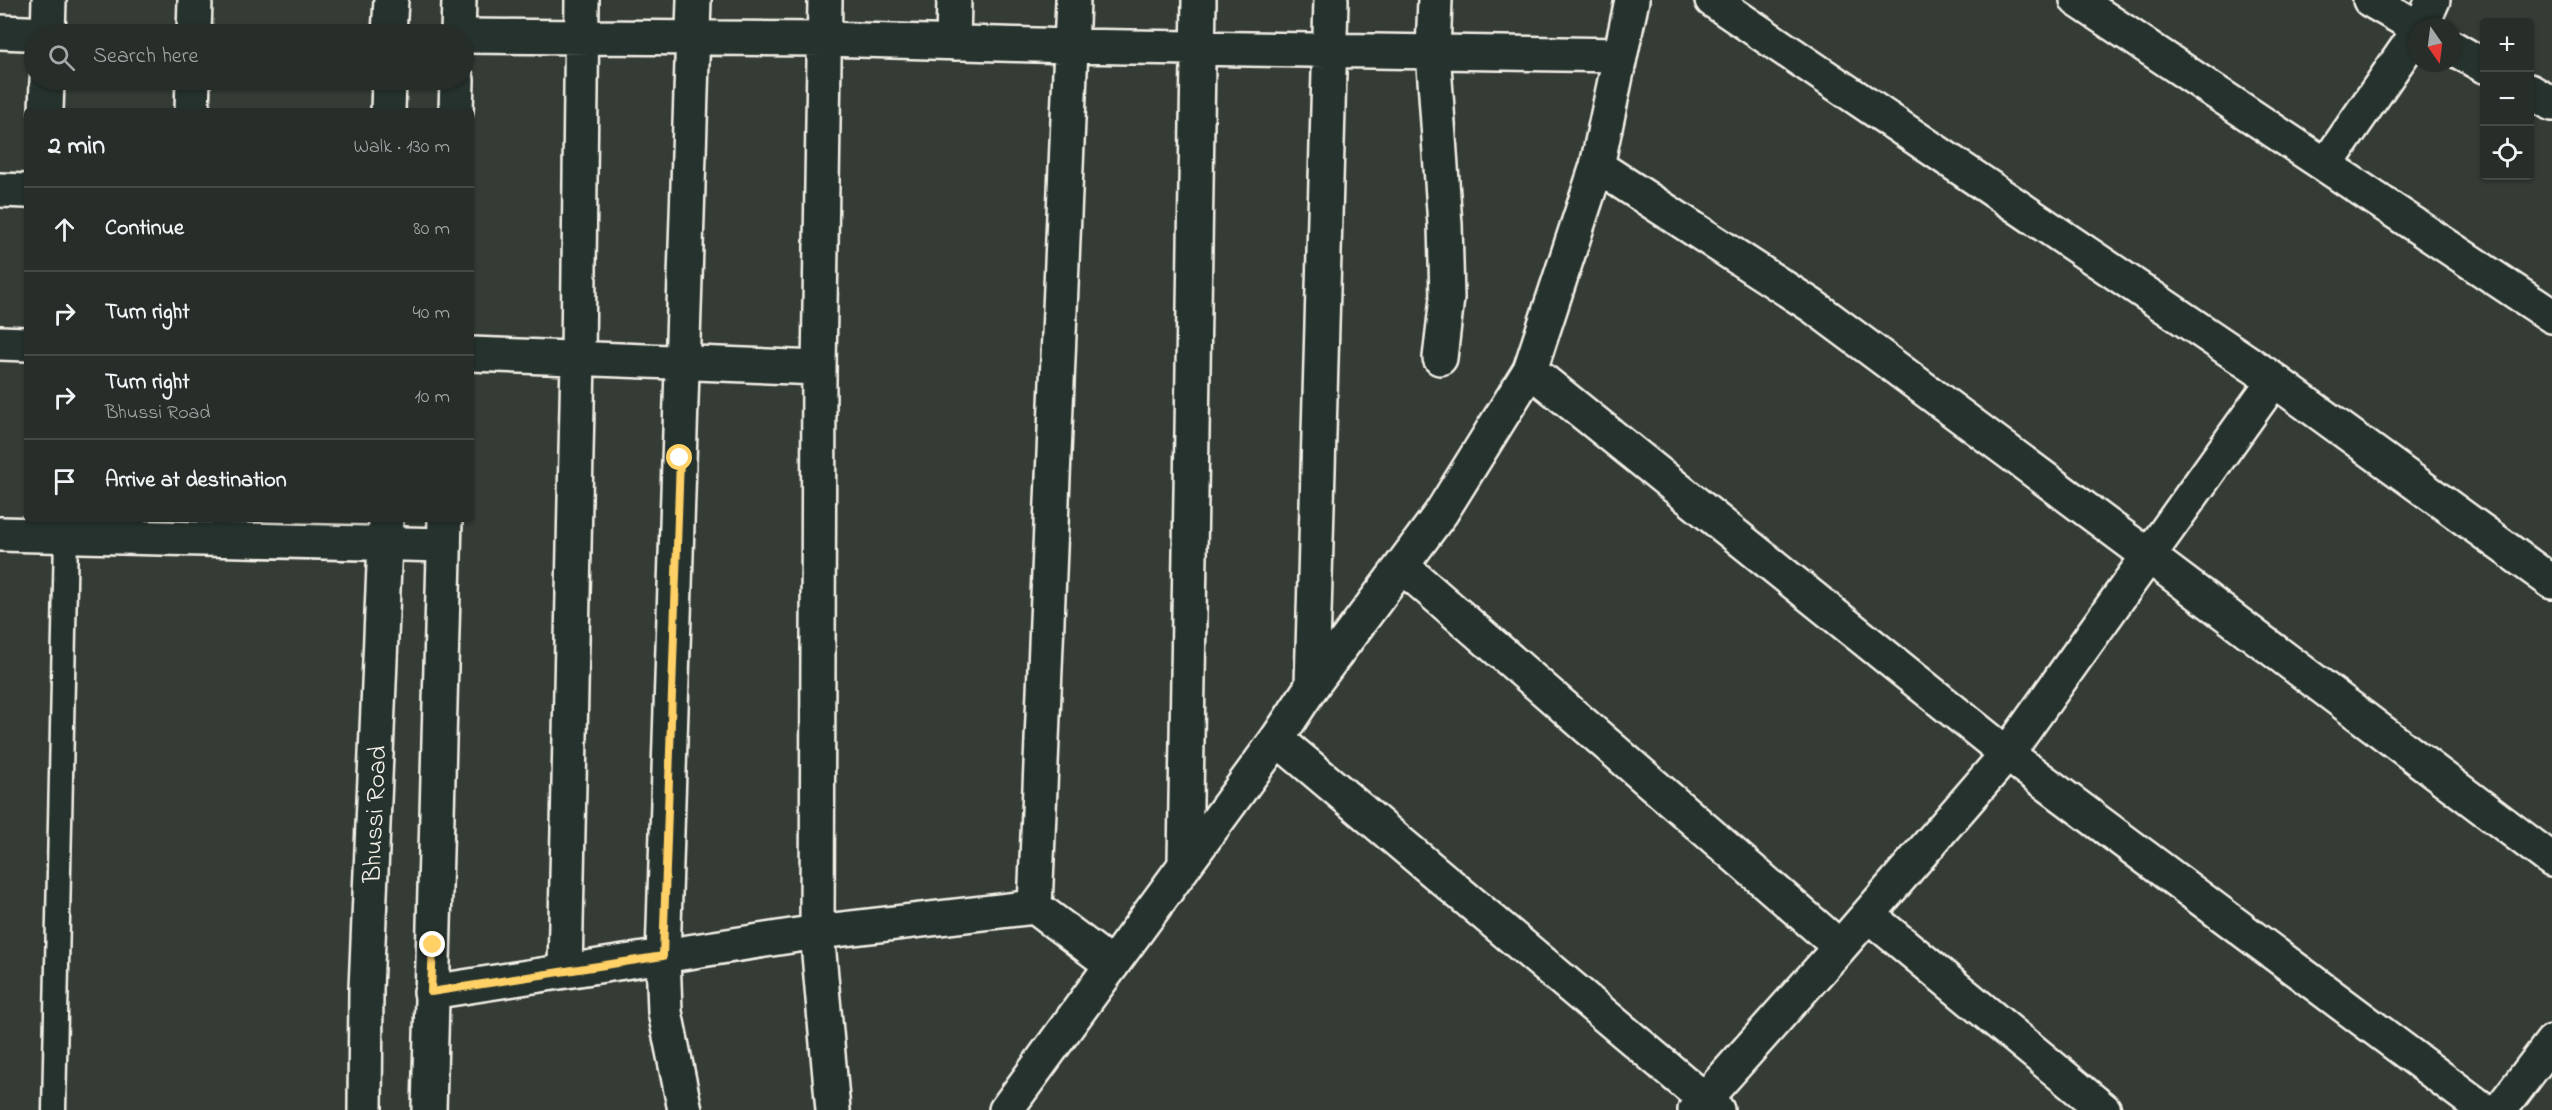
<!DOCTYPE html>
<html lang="en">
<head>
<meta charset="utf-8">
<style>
  :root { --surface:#272d28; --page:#2f3530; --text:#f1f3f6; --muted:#a4a8a8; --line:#434945 }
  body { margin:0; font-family:"Indie Flower",sans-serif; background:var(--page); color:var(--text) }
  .controls { position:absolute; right:18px; top:18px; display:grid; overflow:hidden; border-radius:6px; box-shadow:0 2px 4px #0004 }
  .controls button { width:54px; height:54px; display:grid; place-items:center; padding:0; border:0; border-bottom:2px solid var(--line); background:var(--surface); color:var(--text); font:30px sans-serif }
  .compass { position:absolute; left:2408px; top:18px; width:54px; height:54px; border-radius:50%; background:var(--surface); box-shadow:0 2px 4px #0004; rotate:166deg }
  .stop { position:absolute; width:18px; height:18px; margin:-14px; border:4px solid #ffd166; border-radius:50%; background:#fff }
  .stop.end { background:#ffd166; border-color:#fff; box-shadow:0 2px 6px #0008 }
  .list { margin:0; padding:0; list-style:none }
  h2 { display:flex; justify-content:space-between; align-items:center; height:78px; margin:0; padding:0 24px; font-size:26px }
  h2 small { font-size:20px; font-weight:400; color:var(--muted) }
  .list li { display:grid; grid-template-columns:39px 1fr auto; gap:18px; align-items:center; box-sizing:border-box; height:84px; padding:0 24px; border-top:2px solid var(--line) }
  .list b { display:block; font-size:22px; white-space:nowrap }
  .list p { margin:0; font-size:20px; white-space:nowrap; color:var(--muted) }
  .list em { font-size:20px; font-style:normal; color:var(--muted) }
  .icon { flex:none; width:33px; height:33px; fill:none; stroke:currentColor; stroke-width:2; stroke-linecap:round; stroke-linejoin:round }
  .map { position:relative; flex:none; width:2552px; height:1110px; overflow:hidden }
  .search { position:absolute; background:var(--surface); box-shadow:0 2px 4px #0004; left:24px; top:24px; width:450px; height:66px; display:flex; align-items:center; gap:15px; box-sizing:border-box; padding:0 21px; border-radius:33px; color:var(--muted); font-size:22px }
  .panel { position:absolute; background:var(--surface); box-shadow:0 2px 4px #0004; left:24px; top:108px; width:450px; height:414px; border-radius:6px }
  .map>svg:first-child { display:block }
</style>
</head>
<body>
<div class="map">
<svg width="2552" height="1110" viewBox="0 0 2552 1110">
  <rect width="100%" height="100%" fill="#343c35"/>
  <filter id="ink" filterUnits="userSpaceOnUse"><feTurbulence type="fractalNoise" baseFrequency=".0167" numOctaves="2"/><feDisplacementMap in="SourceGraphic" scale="12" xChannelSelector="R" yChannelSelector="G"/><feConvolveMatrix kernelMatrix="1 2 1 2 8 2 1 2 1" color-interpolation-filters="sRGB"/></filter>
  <g filter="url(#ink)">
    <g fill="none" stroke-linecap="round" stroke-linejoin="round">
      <defs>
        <path id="service" d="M54,1110L66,536"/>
        <path id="minor" d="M825,0L819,368L817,932L833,1110
          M1435,0L1433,51L1445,225L1447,298L1440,358
          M1712,0L2274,380L2552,582
          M2077,0L2552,316
          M2370,0L2417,27
          M2421,27L2433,0
          M0,32L49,34
          M48,34L49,0
          M194,34L195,0
          M464,36L824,39L1071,46L1620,55
          M953,43L954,0
          M2453,48L2484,66
          M2530,91L2552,104
          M46,111L47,80
          M192,111L193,80
          M2326,165L2417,33
          M1597,166L1814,307L2150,557L2552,860
          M0,190L27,191
          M0,343L27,344
          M471,354L819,368
          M1530,370L2007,754L2484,1110
          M1403,567L1840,947
          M1312,686L1331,0
          M1277,739L1717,1110
          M1185,862L1199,0
          M1035,907L1073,0
          M1868,915L2104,1110
          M565,971L578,359L582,0
          M431,992L817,932L1035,907L1112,965
          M685,1110L665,1012L663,956L694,0
          M1695,1110L1840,947L2007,754L2274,380
          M2500,1110L2552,1042"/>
        <path id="tertiary" d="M0,534L444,545
          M1006,1110L1277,739L1312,686L1441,513L1530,370L1597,166L1632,0"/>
        <g id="secondary">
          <path d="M389,34L391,0"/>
          <path d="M458,34L459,0"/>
          <path d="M388,111L389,80"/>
          <path d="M456,111L457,80"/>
          <path id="s1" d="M365,1110L366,989L386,519"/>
          <path d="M429,1110L445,519"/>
        </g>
      </defs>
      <use href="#service" stroke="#f4f1e8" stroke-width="27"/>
      <use href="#minor" stroke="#f4f1e8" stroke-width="38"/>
      <use href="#tertiary" stroke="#f4f1e8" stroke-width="38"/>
      <use href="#secondary" stroke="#f4f1e8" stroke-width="38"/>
      <use href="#service" stroke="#26332d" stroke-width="22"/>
      <use href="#minor" stroke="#26332d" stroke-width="33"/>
      <use href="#tertiary" stroke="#26332d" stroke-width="33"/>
      <use href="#secondary" stroke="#26332d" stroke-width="33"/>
    </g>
  </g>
  <g fill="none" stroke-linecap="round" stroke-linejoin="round" filter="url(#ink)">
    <path stroke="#ffd166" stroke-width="8" d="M433,945L431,992L663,956L680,458"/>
  </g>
  <g text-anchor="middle" stroke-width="4.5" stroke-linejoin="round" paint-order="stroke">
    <g font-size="26" fill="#f4f1e8" stroke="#26332d">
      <text dy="9" stroke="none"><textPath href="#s1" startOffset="296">Bhussi Road</textPath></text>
    </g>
  </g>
</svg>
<div class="controls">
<button>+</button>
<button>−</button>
<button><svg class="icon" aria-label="locate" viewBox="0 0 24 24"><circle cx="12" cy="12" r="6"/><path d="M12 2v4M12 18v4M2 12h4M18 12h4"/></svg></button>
</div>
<svg class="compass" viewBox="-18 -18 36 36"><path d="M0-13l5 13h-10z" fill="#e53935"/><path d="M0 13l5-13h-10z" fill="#a4a8a8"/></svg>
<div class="stop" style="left:680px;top:458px"></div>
<div class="stop end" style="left:433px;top:945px"></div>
<div class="search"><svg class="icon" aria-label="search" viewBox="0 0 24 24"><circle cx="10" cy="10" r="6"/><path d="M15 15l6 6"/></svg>Search here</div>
<section class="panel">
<h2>2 min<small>Walk · 130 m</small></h2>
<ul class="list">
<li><svg class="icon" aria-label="ahead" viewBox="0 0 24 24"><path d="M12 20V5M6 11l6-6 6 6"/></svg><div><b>Continue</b></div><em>80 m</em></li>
<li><svg class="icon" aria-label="right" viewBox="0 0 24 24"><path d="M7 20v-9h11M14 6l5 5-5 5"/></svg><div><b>Turn right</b></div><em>40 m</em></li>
<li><svg class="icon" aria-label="right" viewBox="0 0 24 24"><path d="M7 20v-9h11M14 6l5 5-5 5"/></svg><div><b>Turn right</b><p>Bhussi Road</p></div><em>10 m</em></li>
<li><svg class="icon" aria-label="arrive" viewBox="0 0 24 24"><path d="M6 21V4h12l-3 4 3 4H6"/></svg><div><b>Arrive at destination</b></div></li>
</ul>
</section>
</div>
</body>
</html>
